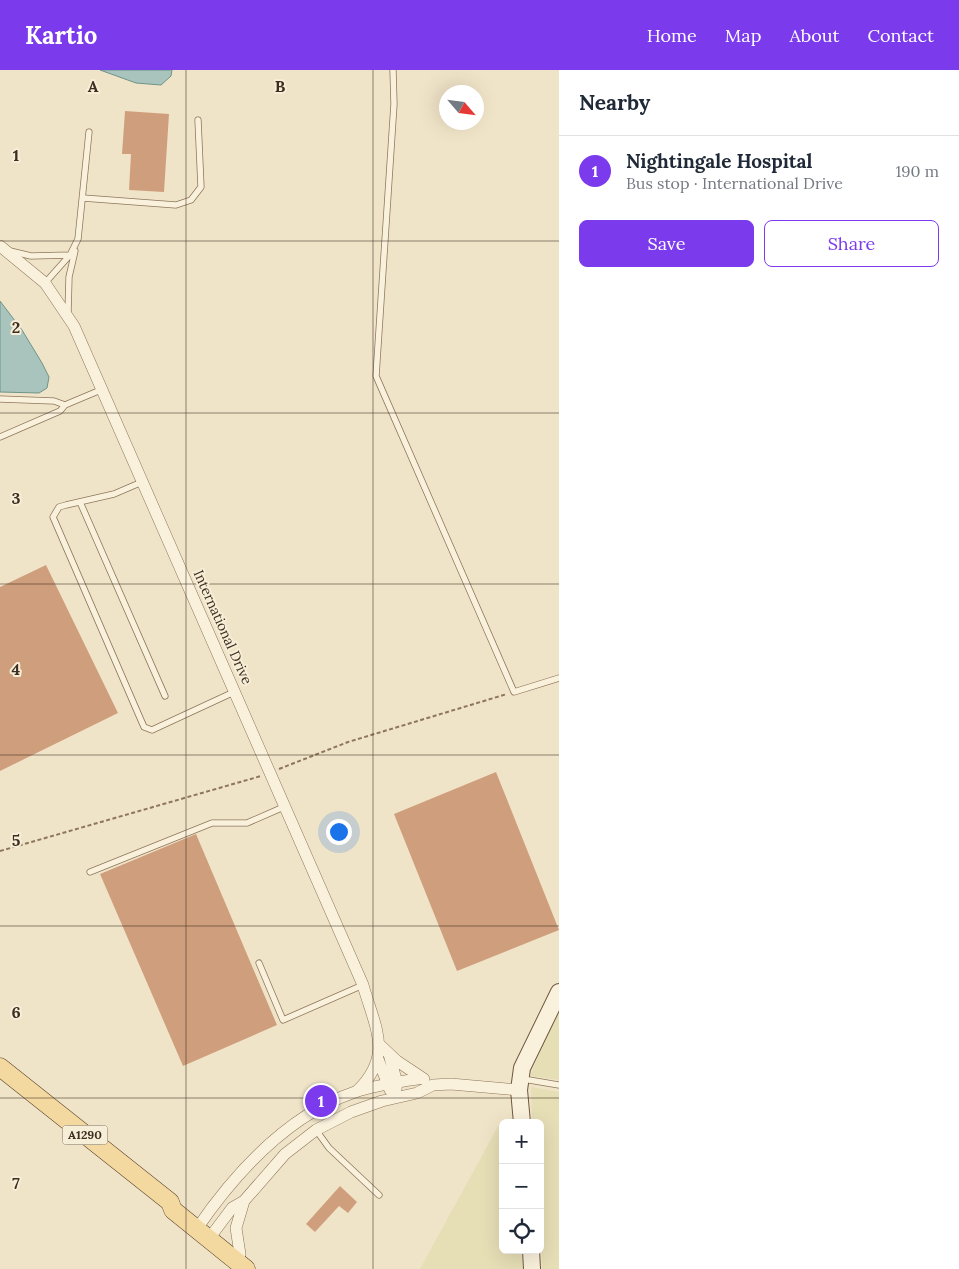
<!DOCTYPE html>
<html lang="en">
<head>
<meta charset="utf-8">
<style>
  :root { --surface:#fff; --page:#f2f2f3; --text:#1f2937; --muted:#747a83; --line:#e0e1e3; --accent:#7c3aed }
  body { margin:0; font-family:Lora,serif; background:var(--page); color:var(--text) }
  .controls { position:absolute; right:15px; bottom:15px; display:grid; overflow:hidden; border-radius:8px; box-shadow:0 5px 20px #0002 }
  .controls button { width:45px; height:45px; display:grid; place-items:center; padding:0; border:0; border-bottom:1px solid var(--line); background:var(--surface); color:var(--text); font:25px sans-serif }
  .compass { position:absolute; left:439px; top:15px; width:45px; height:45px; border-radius:50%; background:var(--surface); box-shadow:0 5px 20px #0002; rotate:118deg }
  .you { position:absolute; left:338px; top:761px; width:18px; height:18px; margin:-12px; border:4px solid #fff; border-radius:50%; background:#1a73e8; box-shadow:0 0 0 8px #1a73e833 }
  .badge { display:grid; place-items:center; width:32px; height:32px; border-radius:50%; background:var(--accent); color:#fff; font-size:16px; font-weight:700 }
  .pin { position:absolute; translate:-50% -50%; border:2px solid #fff; box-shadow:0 1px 5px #0006 }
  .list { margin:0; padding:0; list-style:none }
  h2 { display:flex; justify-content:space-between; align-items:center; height:65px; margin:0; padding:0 20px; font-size:21px }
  h2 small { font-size:16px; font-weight:400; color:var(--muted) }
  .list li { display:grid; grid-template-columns:32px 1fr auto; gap:15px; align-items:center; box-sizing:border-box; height:70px; padding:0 20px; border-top:1px solid var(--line) }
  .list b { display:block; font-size:19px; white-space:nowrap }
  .list p { margin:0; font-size:16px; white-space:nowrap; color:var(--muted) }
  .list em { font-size:16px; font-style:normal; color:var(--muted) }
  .actions { display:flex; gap:10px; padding:15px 20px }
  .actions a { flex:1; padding:11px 0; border:1px solid var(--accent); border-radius:8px; text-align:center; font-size:18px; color:var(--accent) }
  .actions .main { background:var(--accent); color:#fff }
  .icon { flex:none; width:28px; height:28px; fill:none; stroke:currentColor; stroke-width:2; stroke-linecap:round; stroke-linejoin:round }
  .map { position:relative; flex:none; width:559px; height:1199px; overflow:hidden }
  header { display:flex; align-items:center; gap:30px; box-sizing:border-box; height:70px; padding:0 25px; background:var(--accent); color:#fff }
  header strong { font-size:24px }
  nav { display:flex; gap:28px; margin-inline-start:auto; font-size:18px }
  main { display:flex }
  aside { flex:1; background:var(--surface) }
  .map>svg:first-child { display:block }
</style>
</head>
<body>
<header>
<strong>Kartio</strong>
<nav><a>Home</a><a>Map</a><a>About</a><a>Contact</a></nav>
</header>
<main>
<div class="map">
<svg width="559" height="1199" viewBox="0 0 559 1199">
  <rect width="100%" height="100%" fill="#f0e4c8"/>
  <path fill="#e6deb5" d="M559,940V1010L530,1006L545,970Z
    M531,1017L559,1022V1199H542L540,1053H532Z
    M513,1048L514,1053H503V1180H521L523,1199H420L501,1051Z"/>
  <path fill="#a9c4bc" stroke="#6f938a" d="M100,0H172L171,6L161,15L136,13Z
    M0,231L22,260L42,293L49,307L47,318L39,323L0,322Z"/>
  <path fill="#cf9f7d" d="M125,41L169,44L164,122L129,120L131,84H122Z
    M46,495L118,643L0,701V517Z
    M496,702L559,860L457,901L394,744Z
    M196,764L277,955L183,996L100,804Z
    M340,1116L357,1132L348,1143L339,1136L315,1162L306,1154Z"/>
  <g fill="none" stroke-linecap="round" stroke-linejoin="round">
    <defs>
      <path id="lane" d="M393,0L394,34L376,306L514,622L559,608
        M83,128L176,135L191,130L201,117L198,50
        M10,181L31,186L70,185
        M45,213L70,185L78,169L89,62
        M68,243L69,207L75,181
        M0,329L54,331L65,335
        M0,367L60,341L65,335L103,319
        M142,412L114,424L66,435L59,437L53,447L137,641L144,657L152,660L234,622
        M80,432L165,626
        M90,802L212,753H247L286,736
        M259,893L283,950L363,915
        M523,1009L559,1015
        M316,1060L329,1078L379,1125"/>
      <path id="street" d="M0,176L45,213L74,256L363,915C375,958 394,985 357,1021
        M380,975L397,991L424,1009
        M389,984L397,1013L396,1019
        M378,989L390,1020
        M196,1160C235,1103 287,1045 355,1022C376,1015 400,1012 422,1008
        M208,1170L232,1138L244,1131L285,1084L316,1060L351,1042L382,1031L417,1023L433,1015L451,1014L519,1020
        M240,1184L236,1158L244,1131"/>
      <path id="secondary" d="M522,1053L519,1020L522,998L559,922
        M531,1180L532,1199"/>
      <path id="primary" d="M0,997L170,1132L173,1140L246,1199"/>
    </defs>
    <use href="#lane" stroke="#8d765c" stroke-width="7"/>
    <use href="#street" stroke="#8d765c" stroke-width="12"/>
    <use href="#secondary" stroke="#6f573f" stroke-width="18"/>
    <use href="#primary" stroke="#5b4430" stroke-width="19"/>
    <path stroke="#8d765c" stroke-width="2" stroke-dasharray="4 2.5" stroke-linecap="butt" d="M279,699L348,672L507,624
      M0,781L261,706"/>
    <use href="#lane" stroke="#faf1dc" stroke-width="5.5"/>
    <use href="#street" stroke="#faf1dc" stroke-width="11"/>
    <use href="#secondary" stroke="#faf1dc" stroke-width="16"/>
    <use href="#primary" stroke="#f3d9a0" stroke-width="18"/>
  </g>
  <path fill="none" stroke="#3d2e20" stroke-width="1" stroke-opacity="0.55" d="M186,0V1199M373,0V1199M0,171H559M0,343H559M0,514H559M0,685H559M0,856H559M0,1028H559"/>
  <g text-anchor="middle" stroke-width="4" stroke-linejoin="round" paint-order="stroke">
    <rect fill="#f7eed8" stroke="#756857" stroke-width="1" x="62.5" y="1055.5" width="45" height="19" rx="4"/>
    <g font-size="12" font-weight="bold" fill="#3d2e20">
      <text x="85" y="1069">A1290</text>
    </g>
    <g font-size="14" fill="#3d2e20" stroke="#f7eed8">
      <text transform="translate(223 557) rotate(66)" y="5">International Drive</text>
    </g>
  </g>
  <g font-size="16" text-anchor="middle" font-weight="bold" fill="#3d2e20" stroke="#f7eed8" stroke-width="4" stroke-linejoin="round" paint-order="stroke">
    <text x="93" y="22">A</text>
    <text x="280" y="22">B</text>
    <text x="16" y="91">1</text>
    <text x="16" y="263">2</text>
    <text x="16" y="434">3</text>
    <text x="16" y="605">4</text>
    <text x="16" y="776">5</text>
    <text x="16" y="948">6</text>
    <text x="16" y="1119">7</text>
  </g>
</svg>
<div class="controls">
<button>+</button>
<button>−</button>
<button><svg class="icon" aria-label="locate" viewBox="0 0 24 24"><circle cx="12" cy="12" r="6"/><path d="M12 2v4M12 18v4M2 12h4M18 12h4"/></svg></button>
</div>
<svg class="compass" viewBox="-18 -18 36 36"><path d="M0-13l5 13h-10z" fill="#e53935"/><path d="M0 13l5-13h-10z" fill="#747a83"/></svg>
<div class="you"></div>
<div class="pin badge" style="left:321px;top:1031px">1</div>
</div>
<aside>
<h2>Nearby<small></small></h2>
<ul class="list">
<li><span class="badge">1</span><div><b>Nightingale Hospital</b><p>Bus stop · International Drive</p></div><em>190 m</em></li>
</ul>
<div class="actions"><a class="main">Save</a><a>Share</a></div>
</aside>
</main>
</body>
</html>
